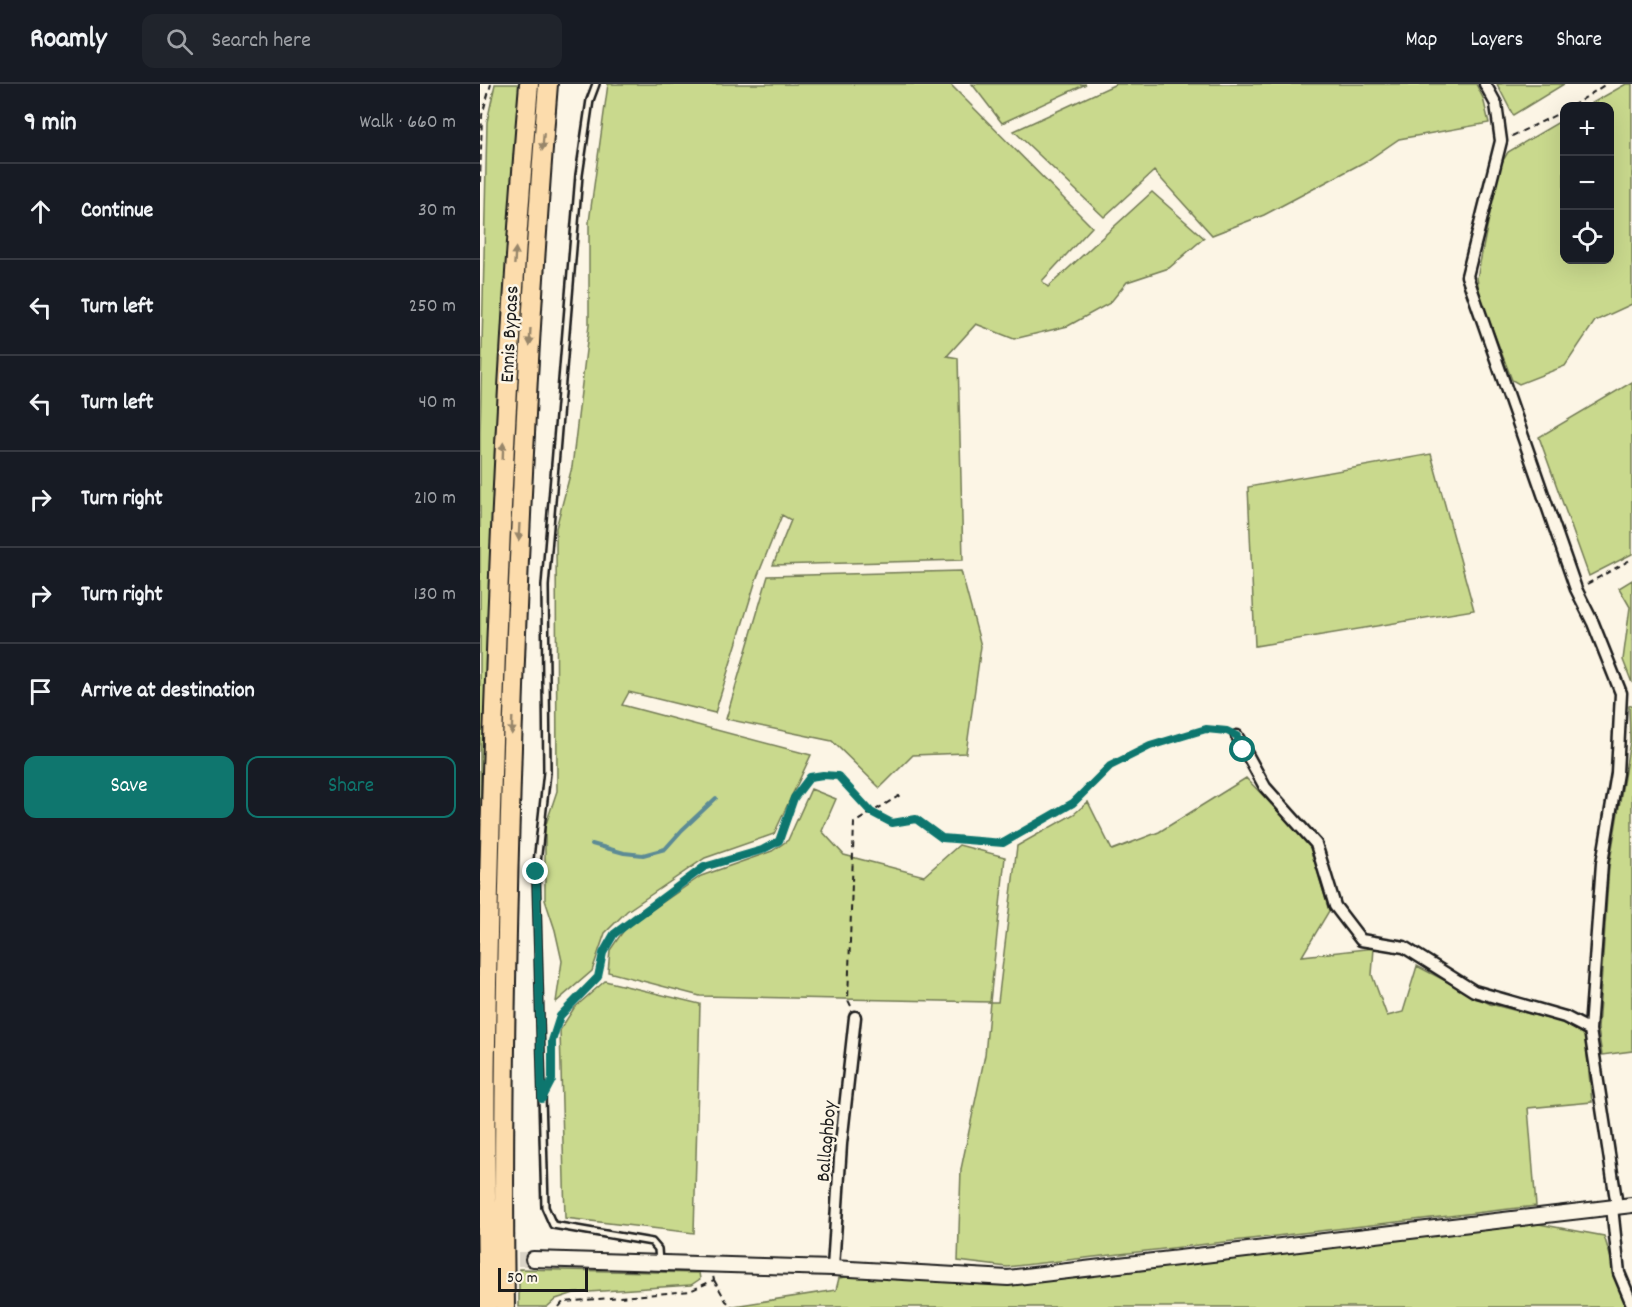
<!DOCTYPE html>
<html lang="en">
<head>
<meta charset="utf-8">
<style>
  :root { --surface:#171b24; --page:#20242c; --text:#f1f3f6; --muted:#9ea1a6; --line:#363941; --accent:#0f766e }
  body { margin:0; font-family:Dekko,sans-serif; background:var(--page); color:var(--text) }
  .controls { position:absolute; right:18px; top:18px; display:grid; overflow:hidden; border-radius:12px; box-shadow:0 6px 24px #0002 }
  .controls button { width:54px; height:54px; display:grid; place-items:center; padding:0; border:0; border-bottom:2px solid var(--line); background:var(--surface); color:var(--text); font:30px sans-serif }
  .scale { position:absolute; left:18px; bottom:15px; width:90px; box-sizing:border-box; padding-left:6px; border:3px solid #1c1c1c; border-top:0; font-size:16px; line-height:21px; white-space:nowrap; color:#1c1c1c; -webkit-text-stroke:4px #fcf5e5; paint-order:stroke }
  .stop { position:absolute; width:18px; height:18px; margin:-14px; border:4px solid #0f766e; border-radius:50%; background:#fff }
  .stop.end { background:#0f766e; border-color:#fff; box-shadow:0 2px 6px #0008 }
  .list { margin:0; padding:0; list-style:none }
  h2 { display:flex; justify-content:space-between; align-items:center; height:78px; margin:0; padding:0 24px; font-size:26px }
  h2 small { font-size:20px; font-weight:400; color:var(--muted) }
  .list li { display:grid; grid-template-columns:39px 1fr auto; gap:18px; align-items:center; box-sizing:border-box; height:96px; padding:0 24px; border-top:2px solid var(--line) }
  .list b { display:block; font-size:22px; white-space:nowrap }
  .list em { font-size:20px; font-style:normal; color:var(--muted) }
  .actions { display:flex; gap:12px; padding:18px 24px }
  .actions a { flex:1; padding:14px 0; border:2px solid var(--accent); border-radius:12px; text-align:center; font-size:21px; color:var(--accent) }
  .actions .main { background:var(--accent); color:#fff }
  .icon { flex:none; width:33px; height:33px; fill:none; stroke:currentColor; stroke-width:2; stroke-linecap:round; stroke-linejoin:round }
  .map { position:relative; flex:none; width:1152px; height:1223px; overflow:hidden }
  header { display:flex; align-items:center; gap:36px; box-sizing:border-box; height:84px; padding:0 30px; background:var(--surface); border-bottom:2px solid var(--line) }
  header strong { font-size:28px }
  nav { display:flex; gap:33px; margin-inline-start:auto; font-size:21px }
  .search { width:420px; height:54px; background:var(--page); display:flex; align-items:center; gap:15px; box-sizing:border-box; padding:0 21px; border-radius:12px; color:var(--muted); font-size:22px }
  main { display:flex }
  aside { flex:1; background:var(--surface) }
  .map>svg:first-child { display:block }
</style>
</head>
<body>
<header>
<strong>Roamly</strong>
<div class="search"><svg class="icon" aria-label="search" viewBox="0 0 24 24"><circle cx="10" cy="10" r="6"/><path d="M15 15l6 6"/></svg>Search here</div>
<nav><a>Map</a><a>Layers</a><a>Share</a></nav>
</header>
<main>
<aside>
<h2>9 min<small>Walk · 660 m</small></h2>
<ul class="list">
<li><svg class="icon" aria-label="ahead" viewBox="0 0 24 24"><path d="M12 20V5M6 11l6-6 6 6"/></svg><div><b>Continue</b></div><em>30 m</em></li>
<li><svg class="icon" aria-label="left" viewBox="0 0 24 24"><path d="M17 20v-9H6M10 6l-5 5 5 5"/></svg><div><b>Turn left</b></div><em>250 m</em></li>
<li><svg class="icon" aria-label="left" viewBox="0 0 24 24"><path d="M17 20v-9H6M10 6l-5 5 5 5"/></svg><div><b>Turn left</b></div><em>40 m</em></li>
<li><svg class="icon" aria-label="right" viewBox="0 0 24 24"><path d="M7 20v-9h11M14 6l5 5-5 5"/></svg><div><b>Turn right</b></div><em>210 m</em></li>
<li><svg class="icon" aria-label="right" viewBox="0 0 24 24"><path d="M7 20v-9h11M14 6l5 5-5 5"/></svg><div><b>Turn right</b></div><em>130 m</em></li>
<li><svg class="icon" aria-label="arrive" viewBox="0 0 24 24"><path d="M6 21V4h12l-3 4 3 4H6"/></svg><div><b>Arrive at destination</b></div></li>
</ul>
<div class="actions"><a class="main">Save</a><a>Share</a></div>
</aside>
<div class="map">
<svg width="1152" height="1223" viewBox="0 0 1152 1223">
  <rect width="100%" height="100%" fill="#fcf5e5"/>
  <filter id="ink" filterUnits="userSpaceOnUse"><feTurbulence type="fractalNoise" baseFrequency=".0167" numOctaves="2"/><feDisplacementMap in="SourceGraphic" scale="12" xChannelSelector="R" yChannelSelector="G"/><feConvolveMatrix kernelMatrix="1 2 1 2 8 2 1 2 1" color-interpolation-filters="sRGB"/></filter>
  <g filter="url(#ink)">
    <path fill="#c9d98d" stroke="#727a54" stroke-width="1.5" d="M15,0H45L0,939V351L7,38Z
      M128,0H470L612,143L562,197L568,203L672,108L724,154L689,184L647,198L630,219L588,242L534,255L496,240L467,272L478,274L483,476L293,481L311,436L302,431L276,496L235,629L149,608L142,621L331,671L294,750L225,774L147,827L125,849L112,887L76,918L82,877L75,846L65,816V743L77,707L76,444L92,383L109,241V138Z
      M492,0H606L522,39Z
      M636,0H996L1003,14L1009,39L919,55L888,76L784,131L732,151L674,87L624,133L534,47Z
      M1017,0H1084L1033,31Z
      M1146,0H1152V220L1115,237L1085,282L1039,300L1032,296L1000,213L997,194L1019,83L1028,68L1084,35V176H1130V22H1107Z
      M1152,298V470L1109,492L1059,353Z
      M951,370L994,526L775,562L768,403Z
      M481,487L501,562L486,669L433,671L400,704L352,657L246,635L288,492Z
      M1152,496V599L1143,576L1150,523L1139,504Z
      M1152,621V967L1122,971L1118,945L1129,783L1150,657L1149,622Z
      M766,694L830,760L849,827L822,872L894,864L892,891L907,932L923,928L937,882L1010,920L1085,939L1105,952L1112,1018L1048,1024L1056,1122L527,1183L478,1177L481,1085L505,971L510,918L220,912L128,888L130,866L146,843L221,792L292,767L308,756L331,705L356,715L342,747L364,771L444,792L479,761L525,773L510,918H518L537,762L594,730L608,718L632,766L679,748Z
      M125,897L220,920L214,1149L85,1134L80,946L94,924Z
      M1059,1140L1124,1152L1146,1223H247L356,1206L359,1194L374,1192L531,1200L731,1175Z
      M39,1185L219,1189L220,1195L211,1201L94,1209L76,1215L67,1223H39Z"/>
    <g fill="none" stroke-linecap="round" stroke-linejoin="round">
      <path stroke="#5c8b95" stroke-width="4" d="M112,760L144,769L163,771L185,765L202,746L236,714"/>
      <path stroke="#dad4c7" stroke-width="14" stroke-dasharray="14 7" stroke-linecap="butt" d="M17,1175H53"/>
      <defs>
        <path id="service" d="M116,0L110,16L99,91L65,502L67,688L56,788L65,1123L73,1141L172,1158L178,1165L179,1178"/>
        <path id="minor" d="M1005,0L1016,20L1021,57L987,192L1096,505L1113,539L1141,609L1137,689L1122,779L1110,946L1137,1122
          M757,652L785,703L836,760L855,822L881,856L924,863L994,907L1085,933L1110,946
          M1132,1123L1139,1189L1152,1220
          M353,1184L361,1060L375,933"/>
        <path id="secondary" d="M53,1175L353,1184L528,1194L1152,1121"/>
        <path id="motorway" d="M7,1223C7,1135 4,1047 6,958C11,639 22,319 49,0
          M25,1223C22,1036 26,850 32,663C39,442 50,221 68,0"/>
      </defs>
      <use href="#service" stroke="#1c1c1c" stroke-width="10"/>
      <use href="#minor" stroke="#1c1c1c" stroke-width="15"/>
      <use href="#secondary" stroke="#1c1c1c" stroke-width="18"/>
      <use href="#motorway" stroke="#1c1c1c" stroke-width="22"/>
      <path stroke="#1c1c1c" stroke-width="2" stroke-dasharray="6 4.5" stroke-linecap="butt" d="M1092,22L1126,0
        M1032,52L1084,27
        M0,98L2,31L11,0
        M1107,500L1152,475
        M371,922L368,916L374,739L422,710
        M71,996L72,957L80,932L118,893L123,869L134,850L224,783L282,766L299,757L314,714L330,693L343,691L358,692L391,728L412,739L436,735L462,754L523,759L593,719L630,682L670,662L726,645L747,647
        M234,1196L246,1217L253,1223
        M79,1223L83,1218L210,1207L234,1196L233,1192"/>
      <use href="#service" stroke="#fcf5e5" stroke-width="5"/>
      <use href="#minor" stroke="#fcf5e5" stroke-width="10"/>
      <use href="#secondary" stroke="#fcf5e5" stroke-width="14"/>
      <use href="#motorway" stroke="#fcdcac" stroke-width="18"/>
    </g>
    <defs><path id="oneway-solid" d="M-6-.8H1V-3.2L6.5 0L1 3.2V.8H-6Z" transform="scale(1.5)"/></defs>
    <g fill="#97866b">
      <use href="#oneway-solid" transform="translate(63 58) rotate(95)"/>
      <use href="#oneway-solid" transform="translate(35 172) rotate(-86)"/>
      <use href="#oneway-solid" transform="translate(50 253) rotate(93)"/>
      <use href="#oneway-solid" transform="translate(23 367) rotate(-88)"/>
      <use href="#oneway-solid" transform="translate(39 448) rotate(93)"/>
      <use href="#oneway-solid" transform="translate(32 642) rotate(92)"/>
    </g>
  </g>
  <g fill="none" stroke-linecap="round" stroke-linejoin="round" filter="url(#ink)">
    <path stroke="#0f766e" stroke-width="8" d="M56,788L62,1015L72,996V957L80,932L118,893L123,869L134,850L224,783L282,766L299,757L314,714L330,693L343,691L358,692L391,728L412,739L436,735L462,754L523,759L593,719L630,682L670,662L726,645L747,647L757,652L763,666"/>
  </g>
  <g text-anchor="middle" stroke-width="5" stroke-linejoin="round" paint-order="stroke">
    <g font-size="20" fill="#1c1c1c" stroke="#fcf5e5">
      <text transform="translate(28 250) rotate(-87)" y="7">Ennis Bypass</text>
      <text transform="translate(345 1057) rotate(-85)" y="7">Ballaghboy</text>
    </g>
  </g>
</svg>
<div class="controls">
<button>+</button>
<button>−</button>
<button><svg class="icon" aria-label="locate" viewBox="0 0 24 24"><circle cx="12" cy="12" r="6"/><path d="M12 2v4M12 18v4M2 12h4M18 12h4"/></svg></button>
</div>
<div class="scale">50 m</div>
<div class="stop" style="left:763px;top:666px"></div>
<div class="stop end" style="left:56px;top:788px"></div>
</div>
</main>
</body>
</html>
